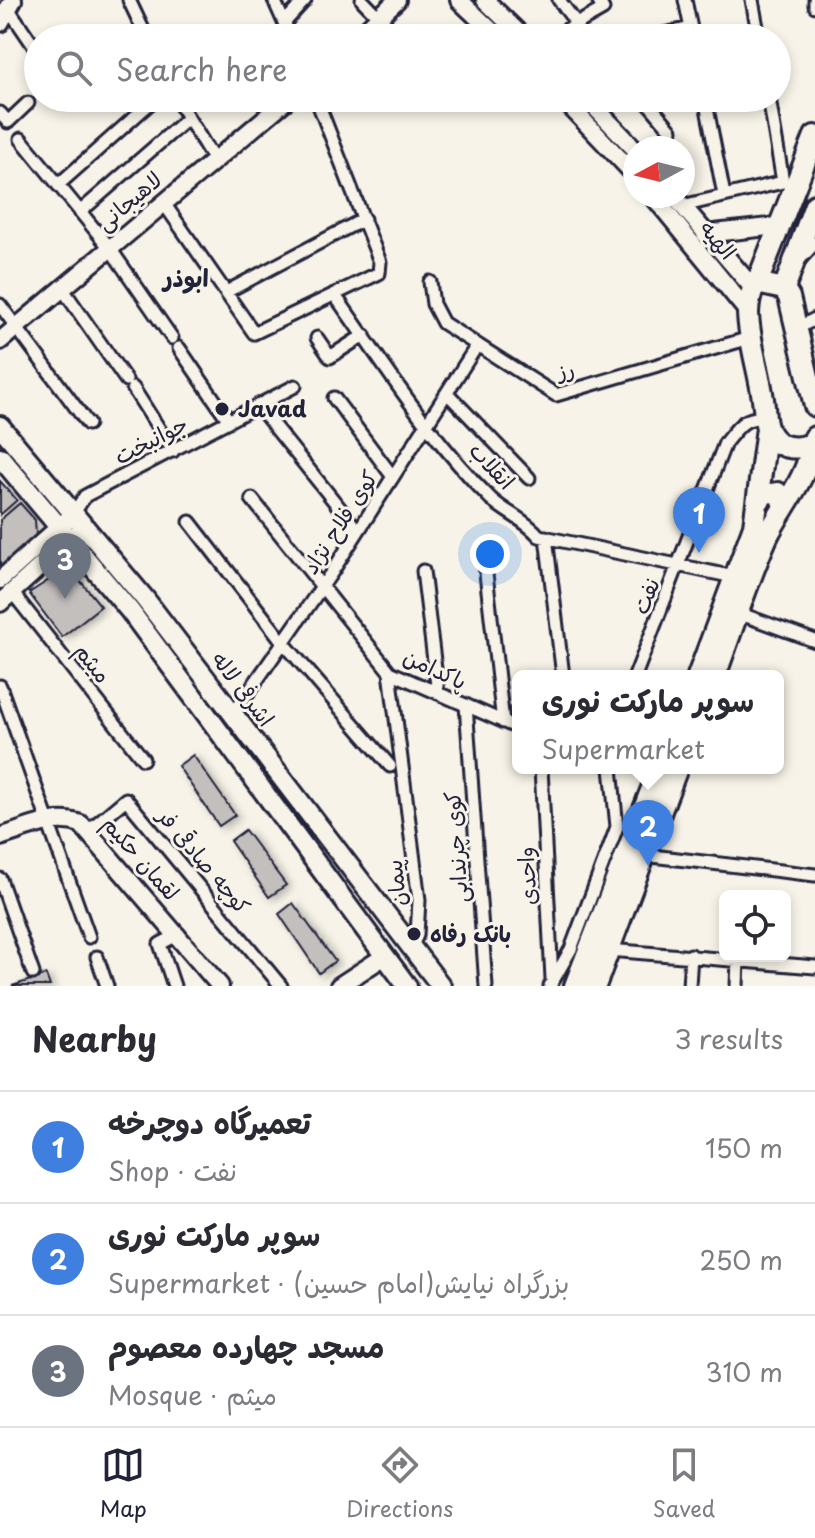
<!DOCTYPE html>
<html lang="en">
<head>
<meta charset="utf-8">
<style>
  :root { --surface:#fff; --page:#f2f2f3; --text:#2b2b33; --muted:#7c7c81; --line:#e1e1e2; --accent:#22223b }
  body { margin:0; font-family:"Playpen Sans","Playpen Sans Arabic",sans-serif; background:var(--page); color:var(--text) }
  .controls { position:absolute; right:24px; bottom:24px; display:grid; overflow:hidden; border-radius:12px; box-shadow:0 4px 12px #0003 }
  .controls button { width:72px; height:72px; display:grid; place-items:center; padding:0; border:0; border-bottom:2px solid var(--line); background:var(--surface); color:var(--text); font:40px sans-serif }
  .compass { position:absolute; left:623px; top:136px; width:72px; height:72px; border-radius:50%; background:var(--surface); box-shadow:0 4px 12px #0003; rotate:263deg }
  .you { position:absolute; left:490px; top:554px; width:28px; height:28px; margin:-20px; border:6px solid #fff; border-radius:50%; background:#1a73e8; box-shadow:0 0 0 12px #1a73e833 }
  .badge { display:grid; place-items:center; width:52px; height:52px; border-radius:50%; background:var(--accent); color:#fff; font-size:26px; font-weight:700 }
  .pin { position:absolute; translate:-50% -66px; filter:drop-shadow(0 2px 4px #0008) }
  .pin::after { content:''; position:absolute; top:42px; width:28px; height:24px; background:inherit; clip-path:polygon(0 0,100% 0,50% 100%) }
  .popup { position:absolute; left:512px; top:670px; width:272px; height:104px; box-sizing:border-box; display:grid; place-content:center; border-radius:12px; background:var(--surface); filter:drop-shadow(0 2px 6px #0005); font-size:26px; white-space:nowrap; color:var(--muted) }
  .popup b { font-size:30px; color:var(--text) }
  .popup::after { content:''; position:absolute; left:50%; top:100%; margin-left:-16px; border:16px solid transparent; border-top-color:var(--surface) }
  .list { margin:0; padding:0; list-style:none }
  h2 { display:flex; justify-content:space-between; align-items:center; height:104px; margin:0; padding:0 32px; font-size:34px }
  h2 small { font-size:26px; font-weight:400; color:var(--muted) }
  .list li { display:grid; grid-template-columns:52px 1fr auto; gap:24px; align-items:center; box-sizing:border-box; height:112px; padding:0 32px; border-top:2px solid var(--line) }
  .list b { display:block; font-size:30px; white-space:nowrap }
  .list p { margin:0; font-size:26px; white-space:nowrap; color:var(--muted) }
  .list em { font-size:26px; font-style:normal; color:var(--muted) }
  .icon { flex:none; width:44px; height:44px; fill:none; stroke:currentColor; stroke-width:2; stroke-linecap:round; stroke-linejoin:round }
  .map { position:relative; flex:none; width:815px; height:986px; overflow:hidden }
  .search { position:absolute; background:var(--surface); box-shadow:0 4px 12px #0003; left:24px; right:24px; top:24px; height:88px; display:flex; align-items:center; gap:20px; box-sizing:border-box; padding:0 28px; border-radius:44px; color:var(--muted); font-size:30px }
  .sheet { height:440px; background:var(--surface) }
  nav { display:flex; justify-content:space-around; align-items:center; box-sizing:border-box; height:112px; border-top:2px solid var(--line); background:var(--surface); font-size:22px; color:var(--muted) }
  nav a { display:grid; justify-items:center; gap:4px }
  nav .on { color:var(--accent) }
  .map>svg:first-child { display:block }
</style>
</head>
<body>
<div class="map">
<svg width="815" height="986" viewBox="0 0 815 986">
  <defs>
    <filter id="shadow"><feDropShadow dx="4.5" dy="2.5" stdDeviation="4" flood-color="#0004"/></filter>
  </defs>
  <rect width="100%" height="100%" fill="#f7f3e8"/>
  <filter id="ink" filterUnits="userSpaceOnUse"><feTurbulence type="fractalNoise" baseFrequency=".0125" numOctaves="2"/><feDisplacementMap in="SourceGraphic" scale="16" xChannelSelector="R" yChannelSelector="G"/><feConvolveMatrix kernelMatrix="1 2 1 2 8 2 1 2 1" color-interpolation-filters="sRGB"/></filter>
  <g filter="url(#ink)">
    <path fill="#c2bfbd" stroke="#22223b" stroke-width="2" filter="url(#shadow)" d="M0,481L17,500L0,515Z
      M20,503L35,520L36,535L32,544L0,572V520Z
      M69,567L101,606L62,637L29,593Z
      M193,755L235,815L219,826L178,766Z
      M245,830L286,885L269,897L230,841Z
      M293,903L335,961L319,973L279,914Z
      M46,975L50,986H12Z"/>
    <g fill="none" stroke-linecap="round" stroke-linejoin="round">
      <defs>
        <path id="street" d="M129,0L147,38
          M274,0L291,38
          M362,0L399,38
          M559,0L577,24
          M685,0L693,38
          M752,0L759,38
          M815,0V6
          M8,8L38,52
          M284,23L305,0
          M552,38L603,9L598,0
          M645,38L691,28
          M176,98L214,160
          M644,98L671,130
          M705,98L724,195
          M0,113L8,122L28,103
          M21,139L109,247L172,338
          M58,185L156,98
          M163,202L254,333L379,273L380,262L316,98
          M682,206L783,182L769,98
          M80,212L188,118
          M801,258L815,243
          M430,282L433,304L443,323L556,395L753,337
          M62,288L126,380
          M228,291L364,219
          M334,294C383,363 430,439 491,499C506,513 526,520 539,536L734,577
          M0,305L88,424
          M799,327L815,319
          M317,338L330,357L364,335
          M179,348L229,421
          M133,388L173,451
          M447,393L529,478
          M334,398L393,477
          M258,406L358,531
          M252,499L390,672L518,728
          M74,513L85,496L295,386
          M190,522L283,642L390,766
          M546,537L563,676
          M484,556L503,722
          M423,571L438,693
          M12,592L143,759
          M738,613L815,641
          M390,672L419,900L417,935L412,946
          M635,676L725,443C738,427 744,416 765,418
          M0,686L89,937
          M466,705L486,986
          M232,716L332,572L476,347
          M541,768L552,979
          M89,830L126,799L281,986
          M643,855L815,875
          M0,879L33,973
          M609,950L815,967
          M97,957L107,986
          M174,986L160,944L179,934
          M550,986L571,949L617,827L611,768
          M689,986L691,955
          M737,986L738,959"/>
        <path id="secondary" d="M459,0L499,38
          M485,0L524,38
          M0,23L13,0
          M357,38L397,0
          M562,98L635,175
          M586,98L635,149
          M653,196L748,312
          M674,196L753,288
          M705,234L777,226
          M0,341L289,98
          M0,580L67,520
          M0,603L85,526
          M0,837C26,829 54,814 81,824L220,986
          M339,986L385,956"/>
        <path id="primary" d="M0,426L145,599L441,986
          M0,457L130,611L407,986
          M760,501L765,494L778,492L783,506"/>
        <path id="highway" d="M757,283L815,136
          M784,289L815,205
          M815,406L789,297L784,289L757,283C751,290 748,304 748,313C749,344 761,376 764,407C765,418 765,428 772,437C782,450 798,449 812,444L815,437
          M698,676L754,526L767,428
          M715,676C732,630 747,582 767,537C782,506 808,478 812,444
          M575,986L660,768
          M595,986L677,768"/>
      </defs>
      <use href="#street" stroke="#22223b" stroke-width="17"/>
      <use href="#secondary" stroke="#22223b" stroke-width="22"/>
      <use href="#primary" stroke="#22223b" stroke-width="24"/>
      <use href="#highway" stroke="#22223b" stroke-width="26"/>
      <use href="#street" stroke="#f7f3e8" stroke-width="11"/>
      <use href="#secondary" stroke="#f7f3e8" stroke-width="16"/>
      <use href="#primary" stroke="#f7f3e8" stroke-width="18"/>
      <use href="#highway" stroke="#f7f3e8" stroke-width="20"/>
    </g>
  </g>
  <g fill="#22223b" stroke="#f7f3e8" stroke-width="3">
    <circle cx="222" cy="409" r="8"/>
    <circle cx="414" cy="934" r="8"/>
  </g>
  <g text-anchor="middle" stroke-width="6" stroke-linejoin="round" paint-order="stroke">
    <g font-size="22" fill="#22223b" stroke="#f7f3e8">
      <text transform="translate(129 201) rotate(-40)" y="8">لاهیجانی</text>
      <text transform="translate(718 240) rotate(51)" y="8">الهیه</text>
      <text transform="translate(566 370) rotate(-11)" y="8">رز</text>
      <text transform="translate(151 440) rotate(-27)" y="8">جوانبخت</text>
      <text transform="translate(492 466) rotate(47)" y="8">انقلاب</text>
      <text transform="translate(340 522) rotate(-57)" y="8">کوی فلاح نژاد</text>
      <text transform="translate(646 596) rotate(-68)" y="8">نفت</text>
      <text transform="translate(93 663) rotate(52)" y="8">میثم</text>
      <text transform="translate(435 669) rotate(25)" y="8">پاکدامن</text>
      <text transform="translate(243 689) rotate(53)" y="8">اشرفی لاله</text>
      <text transform="translate(456 847) rotate(-94)" y="8">کوی چرندابی</text>
      <text transform="translate(141 858) rotate(49)" y="8">لقمان حکیم</text>
      <text transform="translate(204 861) rotate(50)" y="8">کوچه صادقی فر</text>
      <text transform="translate(527 876) rotate(-93)" y="8">واحدی</text>
      <text transform="translate(396 883) rotate(-96)" y="8">پیمان</text>
    </g>
    <g font-size="22" font-weight="bold" fill="#22223b" stroke="#f7f3e8" text-anchor="start">
      <text x="238" y="417">Javad</text>
      <text x="430" y="942">بانک رفاه</text>
    </g>
    <g font-size="24" font-weight="bold" fill="#22223b" stroke="#f7f3e8">
      <text x="186" y="287">ابوذر</text>
    </g>
  </g>
</svg>
<div class="controls">
<button><svg class="icon" aria-label="locate" viewBox="0 0 24 24"><circle cx="12" cy="12" r="6"/><path d="M12 2v4M12 18v4M2 12h4M18 12h4"/></svg></button>
</div>
<svg class="compass" viewBox="-18 -18 36 36"><path d="M0-13l5 13h-10z" fill="#e53935"/><path d="M0 13l5-13h-10z" fill="#7c7c81"/></svg>
<div class="you"></div>
<div class="pin badge" style="left:699px;top:553px;background:#3f7fe0">1</div>
<div class="pin badge" style="left:648px;top:866px;background:#3f7fe0">2</div>
<div class="popup"><b>سوپر مارکت نوری</b>Supermarket</div>
<div class="pin badge" style="left:65px;top:599px;background:#6b7280">3</div>
<div class="search"><svg class="icon" aria-label="search" viewBox="0 0 24 24"><circle cx="10" cy="10" r="6"/><path d="M15 15l6 6"/></svg>Search here</div>
</div>
<section class="sheet">
<h2>Nearby<small>3 results</small></h2>
<ul class="list">
<li><span class="badge" style="background:#3f7fe0">1</span><div><b>تعمیرگاه دوچرخه</b><p>Shop · نفت</p></div><em>150 m</em></li>
<li><span class="badge" style="background:#3f7fe0">2</span><div><b>سوپر مارکت نوری</b><p>Supermarket · بزرگراه نیایش(امام حسین)</p></div><em>250 m</em></li>
<li><span class="badge" style="background:#6b7280">3</span><div><b>مسجد چهارده معصوم</b><p>Mosque · میثم</p></div><em>310 m</em></li>
</ul>
</section>
<nav>
<a class="on"><svg class="icon" aria-label="map" viewBox="0 0 24 24"><path d="M3 6l6-2 6 2 6-2v14l-6 2-6-2-6 2zM9 4v14M15 6v14"/></svg>Map</a>
<a><svg class="icon" aria-label="directions" viewBox="0 0 24 24"><path d="M12 3l9 9-9 9-9-9zM9 14v-3h6M13 9l2 2-2 2"/></svg>Directions</a>
<a><svg class="icon" aria-label="saved" viewBox="0 0 24 24"><path d="M7 4h10v16l-5-4-5 4z"/></svg>Saved</a>
</nav>
</body>
</html>
